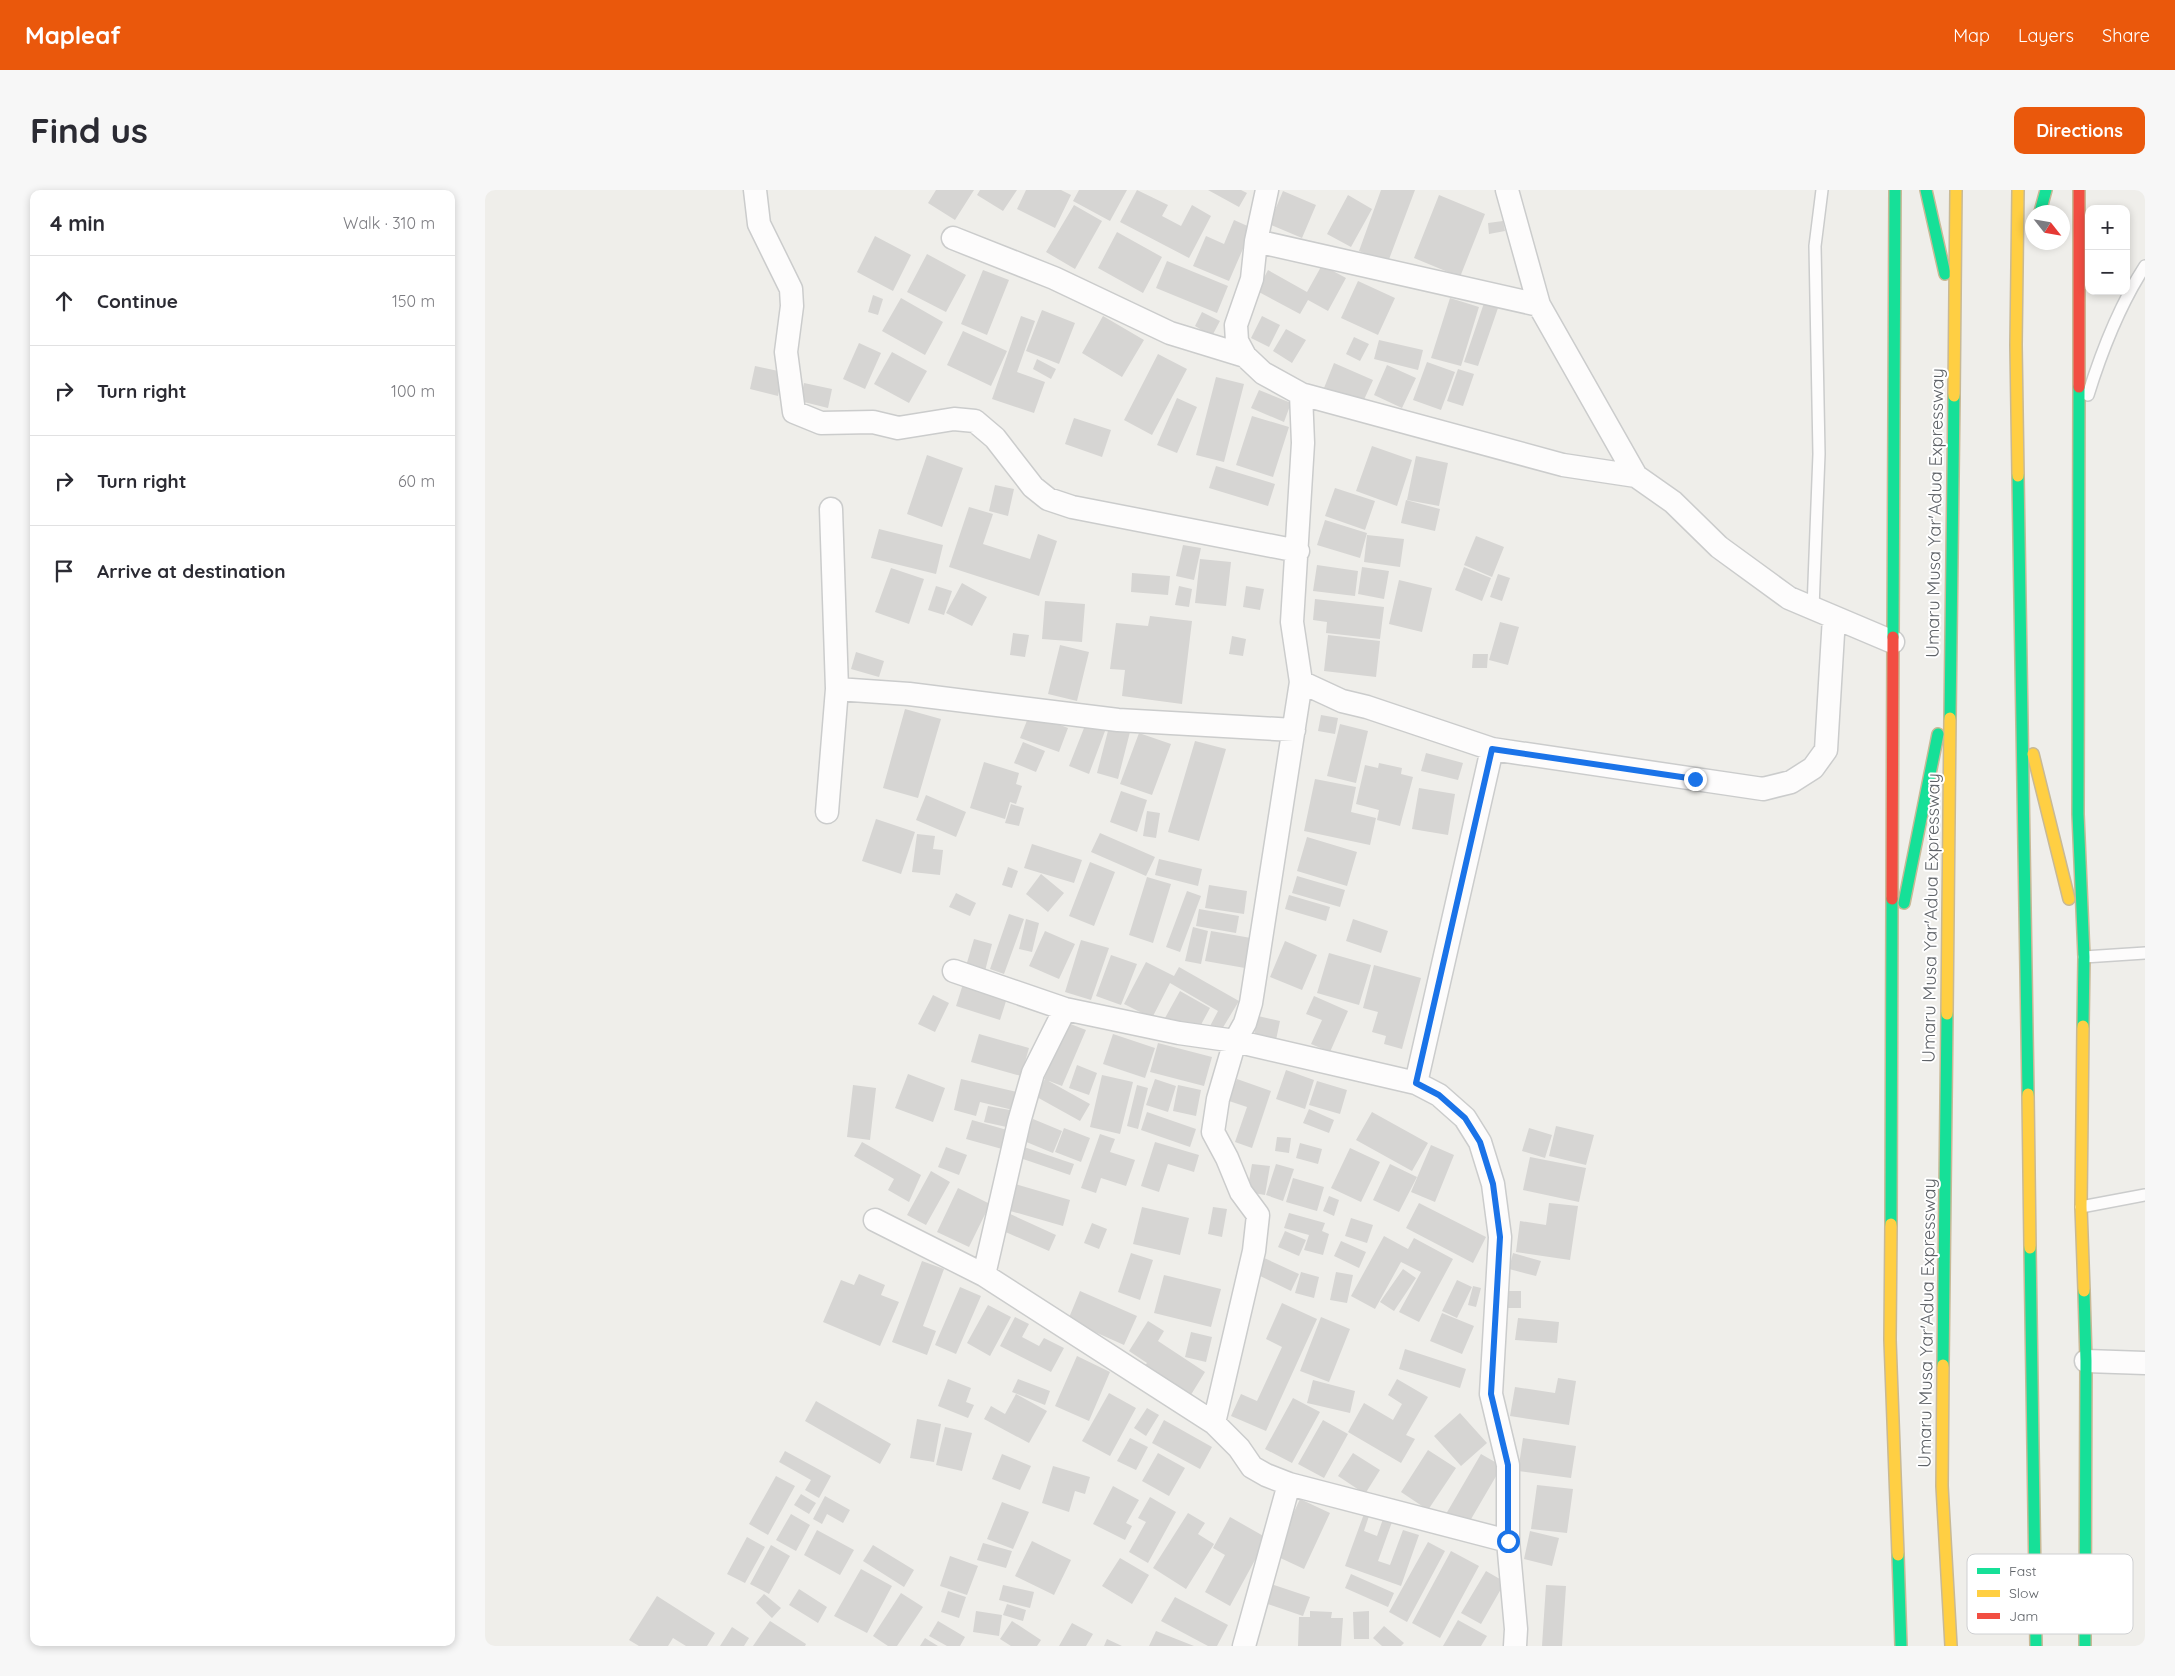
<!DOCTYPE html>
<html lang="en">
<head>
<meta charset="utf-8">
<style>
  :root { --surface:#fff; --page:#f7f7f7; --text:#2b2b33; --muted:#7c7c81; --line:#e1e1e2; --accent:#ea580c }
  body { margin:0; font-family:Quicksand,sans-serif; background:var(--page); color:var(--text) }
  .controls { position:absolute; right:15px; top:15px; display:grid; overflow:hidden; border-radius:10px; box-shadow:0 2px 8px #0003 }
  .controls button { width:45px; height:45px; display:grid; place-items:center; padding:0; border:0; border-bottom:1px solid var(--line); background:var(--surface); color:var(--text); font:25px sans-serif }
  .compass { position:absolute; left:1540px; top:15px; width:45px; height:45px; border-radius:50%; background:var(--surface); box-shadow:0 2px 8px #0003; rotate:121deg }
  .stop { position:absolute; width:15px; height:15px; margin:-11px; border:4px solid #1a73e8; border-radius:50%; background:#fff }
  .stop.end { background:#1a73e8; border-color:#fff; box-shadow:0 1px 5px #0008 }
  .list { margin:0; padding:0; list-style:none }
  h2 { display:flex; justify-content:space-between; align-items:center; height:65px; margin:0; padding:0 20px; font-size:21px }
  h2 small { font-size:16px; font-weight:400; color:var(--muted) }
  .list li { display:grid; grid-template-columns:32px 1fr auto; gap:15px; align-items:center; box-sizing:border-box; height:90px; padding:0 20px; border-top:1px solid var(--line) }
  .list b { display:block; font-size:19px; white-space:nowrap }
  .list em { font-size:16px; font-style:normal; color:var(--muted) }
  .icon { flex:none; width:28px; height:28px; fill:none; stroke:currentColor; stroke-width:2; stroke-linecap:round; stroke-linejoin:round }
  .map { position:relative; flex:none; width:1660px; height:1456px; overflow:hidden; border-radius:10px }
  header { display:flex; align-items:center; gap:30px; box-sizing:border-box; height:70px; padding:0 25px; background:var(--accent); color:#fff }
  header strong { font-size:24px }
  nav { display:flex; gap:28px; margin-inline-start:auto; font-size:18px }
  .intro { display:flex; align-items:center; justify-content:space-between; box-sizing:border-box; height:120px; padding:0 30px }
  h1 { margin:0; font-size:35px }
  .button { padding:12px 22px; border-radius:10px; background:var(--accent); color:#fff; font-size:18px; font-weight:700 }
  main { display:flex; gap:30px; padding:0 30px }
  aside { flex:1; background:var(--surface); border-radius:10px; box-shadow:0 2px 8px #0003 }
  .map>svg:first-child { display:block }
</style>
</head>
<body>
<header>
<strong>Mapleaf</strong>
<nav><a>Map</a><a>Layers</a><a>Share</a></nav>
</header>
<div class="intro"><h1>Find us</h1><a class="button">Directions</a></div>
<main>
<aside>
<h2>4 min<small>Walk · 310 m</small></h2>
<ul class="list">
<li><svg class="icon" aria-label="ahead" viewBox="0 0 24 24"><path d="M12 20V5M6 11l6-6 6 6"/></svg><div><b>Continue</b></div><em>150 m</em></li>
<li><svg class="icon" aria-label="right" viewBox="0 0 24 24"><path d="M7 20v-9h11M14 6l5 5-5 5"/></svg><div><b>Turn right</b></div><em>100 m</em></li>
<li><svg class="icon" aria-label="right" viewBox="0 0 24 24"><path d="M7 20v-9h11M14 6l5 5-5 5"/></svg><div><b>Turn right</b></div><em>60 m</em></li>
<li><svg class="icon" aria-label="arrive" viewBox="0 0 24 24"><path d="M6 21V4h12l-3 4 3 4H6"/></svg><div><b>Arrive at destination</b></div></li>
</ul>
</aside>
<div class="map">
<svg width="1660" height="1456" viewBox="0 0 1660 1456">
  <rect width="100%" height="100%" fill="#efeeea"/>
  <path fill="#d6d5d3" d="M451,0H489L470,30L443,13Z
    M495,0H532L518,21L492,5Z
    M541,0H576L586,5L570,38L532,19Z
    M594,0H642L625,31L588,11Z
    M652,0L683,15L677,26L696,36L707,15L726,26L704,68L635,32Z
    M723,0H756L762,3L754,17Z
    M896,0H930L903,72L874,61Z
    M798,1L831,15L817,48L784,34Z
    M863,5L887,19L866,57L842,44Z
    M954,5L1000,24L975,87L929,68Z
    M589,15L617,31L590,79L561,62Z
    M749,30L767,38L744,91L708,76L721,46L739,54Z
    M1018,31L1020,41L1004,44L1003,33Z
    M632,42L677,67L658,103L613,78Z
    M390,46L426,65L408,101L372,82Z
    M442,64L481,85L461,122L422,102Z
    M682,71L743,96L732,123L671,98Z
    M837,75L861,88L843,121L823,110L815,124L772,101L783,80L822,102Z
    M498,80L524,90L502,145L476,134Z
    M873,91L910,108L893,145L856,128Z
    M388,105L398,109L393,125L383,122Z
    M416,108L458,132L440,165L397,141Z
    M965,108L994,117L976,176L946,168Z
    M999,113L1013,118L993,176L979,172Z
    M557,120L590,133L574,174L541,161Z
    M717,122L735,131L727,146L710,136Z
    M536,126L550,131L532,182L560,192L549,223L507,209Z
    M618,126L659,150L637,187L597,163Z
    M777,126L795,135L784,157L766,148Z
    M801,139L821,150L807,173L788,161Z
    M478,141L522,161L506,196L462,175Z
    M869,147L884,154L875,171L861,164Z
    M894,150L938,160L933,180L889,169Z
    M374,153L396,163L380,199L358,189Z
    M407,162L442,181L424,213L389,194Z
    M673,164L702,179L667,245L639,230Z
    M552,169L571,179L566,189L548,179Z
    M942,172L970,182L956,220L928,210Z
    M849,173L888,190L877,214L839,198Z
    M902,175L931,188L917,218L889,205Z
    M270,176L298,182L293,206L265,199Z
    M973,179L989,184L978,216L962,211Z
    M731,187L759,194L739,272L711,265Z
    M319,193L347,199L343,218L315,211Z
    M774,200L806,213L799,232L766,218Z
    M692,208L712,217L692,263L672,255Z
    M767,226L804,237L788,287L751,275Z
    M589,228L626,240L617,267L580,254Z
    M887,256L927,270L912,316L871,301Z
    M442,265L478,278L457,337L422,324Z
    M931,266L963,273L954,316L922,310Z
    M731,276L790,294L783,316L724,298Z
    M510,295L529,299L523,326L504,321Z
    M850,298L890,311L880,340L840,326Z
    M921,310L955,319L950,341L916,333Z
    M484,317L508,324L498,354L545,369L553,344L572,351L554,406L464,377Z
    M840,330L882,343L875,368L832,355Z
    M394,339L458,355L451,384L386,368Z
    M882,345L919,349L915,377L879,372Z
    M991,346L1019,357L1007,387L979,375Z
    M698,355L716,358L709,390L691,386Z
    M715,369L746,372L741,416L710,413Z
    M832,375L873,381L870,406L828,401Z
    M877,377L904,381L899,409L873,404Z
    M979,377L1006,388L997,411L970,400Z
    M406,378L439,389L424,434L390,422Z
    M647,383L685,386L683,405L646,402Z
    M1013,384L1025,388L1017,411L1005,407Z
    M914,390L947,398L937,442L904,434Z
    M477,393L502,407L487,436L461,423Z
    M451,396L467,401L459,425L443,420Z
    M694,396L707,399L704,417L690,415Z
    M761,396L779,399L775,420L758,417Z
    M830,409L899,417L895,449L841,443L842,432L828,430Z
    M560,411L600,414L597,452L557,449Z
    M665,426L707,431L697,514L637,506L640,480L625,479L631,433L663,436Z
    M1015,432L1034,437L1023,475L1004,470Z
    M528,443L544,445L540,467L525,465Z
    M843,445L895,451L891,487L839,481Z
    M747,446L761,449L758,466L744,464Z
    M575,455L604,462L592,511L563,504Z
    M371,462L399,471L394,487L366,479Z
    M988,464H1003L1002,478H987Z
    M420,519L456,529L433,608L398,598Z
    M545,523L583,538L574,562L535,548Z
    M836,525L853,528L850,544L833,541Z
    M601,533L620,541L604,584L584,576Z
    M855,534L883,541L871,593L842,586Z
    M624,537L645,542L633,589L612,583Z
    M654,543L686,554L667,605L635,594Z
    M710,551L741,559L714,651L683,642Z
    M538,552L560,561L551,582L529,573Z
    M941,563L978,573L973,590L936,581Z
    M499,572L534,583L531,594L537,596L531,614L525,612L520,629L485,618Z
    M894,573L917,578L916,584L928,587L915,636L892,630L894,620L871,614L880,575L893,578Z
    M830,589L871,597L866,622L891,628L885,655L819,641Z
    M934,598L970,604L963,645L927,639Z
    M636,601L662,610L652,642L625,632Z
    M441,605L481,622L471,647L431,630Z
    M526,614L539,618L534,636L520,633Z
    M662,621L675,623L671,648L658,646Z
    M391,629L430,642L416,684L377,671Z
    M615,643L670,667L661,686L606,662Z
    M432,644L450,646L448,659L458,660L455,685L427,682Z
    M822,647L872,662L862,696L812,681Z
    M547,654L597,670L589,693L539,678Z
    M674,669L717,679L713,696L670,685Z
    M605,672L630,682L609,736L584,726Z
    M523,677L533,681L527,698L517,695Z
    M556,684L579,703L563,722L541,704Z
    M812,686L860,700L855,717L807,703Z
    M662,687L686,694L668,753L644,745Z
    M724,695L762,701L759,724L720,718Z
    M702,701L716,706L695,762L681,757Z
    M471,703L491,713L485,726L464,717Z
    M804,705L845,717L841,731L800,719Z
    M714,719L754,726L751,743L711,736Z
    M524,724L539,729L519,784L505,779Z
    M541,729L554,733L547,762L534,759Z
    M868,729L903,741L896,763L861,751Z
    M708,737L723,741L716,774L700,771Z
    M560,741L590,754L574,789L544,776Z
    M726,741L766,748L760,778L720,771Z
    M489,749L507,754L500,781L481,776Z
    M596,750L624,758L606,810L580,802Z
    M800,751L832,765L817,800L785,787Z
    M844,763L886,775L874,815L832,803Z
    M626,765L652,774L636,815L611,806Z
    M661,772L689,786L694,777L754,811L734,844L724,838L733,821L685,793L667,828L639,814Z
    M889,775L936,788L917,859L899,854L901,846L887,842L893,822L878,818Z
    M478,794L522,808L515,830L471,816Z
    M695,801L725,818L711,844L680,828Z
    M448,805L464,813L450,842L433,834Z
    M829,806L863,821L845,862L826,854L837,830L821,824Z
    M773,826L795,831L791,850L769,845Z
    M583,833L601,840L577,896L559,889Z
    M494,844L544,858L536,886L486,872Z
    M628,844L670,858L660,888L618,874Z
    M673,853L727,867L719,896L665,882Z
    M592,875L612,883L604,905L584,898Z
    M801,880L829,890L820,919L791,909Z
    M423,884L460,898L448,932L410,918Z
    M617,885L648,892L635,944L605,937Z
    M476,889L532,902L528,920L495,912L491,926L469,920Z
    M560,889L605,914L595,931L550,906Z
    M670,889L691,896L683,922L661,915Z
    M752,889L786,901L767,958L750,952L762,917L744,911Z
    M832,891L862,900L855,924L824,915Z
    M368,895L391,898L385,950L362,947Z
    M652,895L663,898L653,939L642,936Z
    M693,895L716,900L711,926L688,921Z
    M503,916L530,921L526,938L499,932Z
    M824,919L849,930L844,943L818,933Z
    M662,922L711,939L705,957L656,940Z
    M887,922L943,953L927,981L871,950Z
    M548,929L577,941L568,963L539,951Z
    M487,930L522,940L517,959L481,949Z
    M1071,936L1109,945L1101,975L1064,966Z
    M579,938L605,948L596,972L570,962Z
    M1044,938L1067,945L1060,968L1037,961Z
    M615,944L630,949L625,962L650,970L641,996L616,988L611,1003L596,998Z
    M792,947L806,948L804,963L790,961Z
    M377,952L436,985L424,1012L403,1000L409,989L369,966Z
    M670,952L714,965L709,982L683,974L674,1002L656,996Z
    M815,953L837,959L833,974L811,968Z
    M946,955L969,965L950,1012L926,1002Z
    M461,957L482,965L474,985L453,977Z
    M539,957L589,974L585,985L535,968Z
    M865,958L895,972L876,1012L846,998Z
    M1045,967L1101,978L1094,1012L1038,1000Z
    M767,974L785,976L780,1005L762,1002Z
    M791,974L809,979L798,1011L781,1005Z
    M905,974L932,987L914,1022L888,1010Z
    M446,981L465,992L441,1035L422,1025Z
    M808,988L839,997L832,1021L801,1012Z
    M530,994L585,1010L578,1036L522,1020Z
    M473,998L505,1014L484,1057L452,1042Z
    M844,1006L854,1010L849,1026L838,1021Z
    M934,1013L1001,1047L988,1073L921,1038Z
    M1064,1013L1093,1016L1085,1070L1031,1062L1035,1031L1061,1035Z
    M657,1017L704,1028L695,1065L648,1054Z
    M728,1017L742,1019L737,1047L723,1044Z
    M523,1023L571,1045L564,1061L516,1040Z
    M804,1023L840,1033L837,1041L844,1044L838,1065L819,1060L824,1045L799,1038Z
    M866,1028L888,1035L882,1053L860,1046Z
    M607,1033L622,1039L614,1059L599,1053Z
    M800,1041L821,1050L814,1066L793,1057Z
    M899,1046L923,1059L929,1048L968,1069L934,1132L914,1122L936,1082L916,1072L890,1119L866,1106Z
    M856,1051L881,1062L874,1078L849,1066Z
    M646,1063L668,1070L655,1110L633,1102Z
    M1028,1063L1056,1071L1051,1086L1024,1079Z
    M777,1067L814,1084L806,1101L769,1083Z
    M437,1071L459,1079L438,1136L451,1141L442,1165L407,1152Z
    M918,1079L931,1088L909,1121L895,1112Z
    M816,1082L834,1087L829,1108L810,1103Z
    M851,1082L868,1085L862,1113L845,1110Z
    M374,1084L400,1095L396,1105L414,1112L395,1156L338,1132L356,1090L369,1095Z
    M679,1085L736,1099L726,1137L669,1123Z
    M972,1090L987,1097L972,1128L957,1121Z
    M988,1096L996,1098L991,1117L983,1115Z
    M475,1097L496,1106L471,1164L450,1155Z
    M595,1101L652,1126L639,1155L583,1130Z
    M1020,1101H1036V1118H1020Z
    M797,1113L832,1129L781,1241L746,1226L756,1204L772,1211L797,1157L781,1149Z
    M503,1115L526,1127L505,1166L482,1153Z
    M957,1123L989,1136L977,1164L945,1151Z
    M530,1127L544,1134L537,1147L554,1156L559,1148L579,1158L566,1182L515,1156Z
    M836,1127L865,1139L844,1192L815,1181Z
    M1033,1128L1074,1132L1072,1153L1030,1150Z
    M663,1131L679,1141L673,1151L720,1182L704,1208L658,1178L662,1173L644,1161Z
    M706,1142L727,1147L721,1172L700,1167Z
    M920,1159L981,1179L975,1198L914,1179Z
    M592,1166L625,1182L604,1231L570,1216Z
    M1073,1188L1091,1191L1084,1235L1025,1226L1030,1197L1070,1203Z
    M463,1189L486,1198L481,1212L489,1215L483,1228L453,1216Z
    M533,1189L565,1201L560,1215L527,1202Z
    M912,1189L943,1207L921,1245L930,1249L916,1273L863,1242L879,1213L908,1230L917,1214L903,1205Z
    M828,1190L870,1201L865,1223L822,1213Z
    M624,1203L651,1218L625,1266L597,1251Z
    M531,1204L562,1221L544,1253L499,1229L506,1216L520,1224Z
    M808,1208L835,1222L807,1273L780,1259Z
    M331,1211L406,1254L395,1274L320,1231Z
    M662,1218L674,1225L661,1246L649,1238Z
    M975,1223L1002,1253L976,1276L949,1246Z
    M432,1229L456,1234L449,1272L425,1268Z
    M679,1230L727,1257L715,1279L667,1253Z
    M838,1230L863,1244L839,1288L813,1274Z
    M460,1237L487,1243L477,1281L451,1275Z
    M645,1248L663,1257L651,1280L632,1271Z
    M1038,1248L1091,1256L1086,1288L1033,1281Z
    M943,1260L971,1278L943,1320L916,1302Z
    M300,1261L346,1286L334,1308L320,1300L326,1290L294,1272Z
    M673,1263L700,1278L684,1306L657,1291Z
    M868,1263L895,1280L880,1304L853,1286Z
    M517,1264L546,1276L535,1300L507,1289Z
    M996,1264L1017,1276L982,1336L961,1324Z
    M568,1276L605,1287L600,1304L590,1301L584,1322L557,1313Z
    M291,1286L310,1296L283,1345L264,1334Z
    M1052,1295L1088,1299L1082,1343L1046,1339Z
    M628,1296L654,1310L641,1333L647,1336L640,1350L608,1334Z
    M316,1304L331,1313L324,1324L309,1315Z
    M340,1306L365,1320L358,1333L342,1324L337,1334L328,1329Z
    M665,1307L691,1322L663,1373L644,1362L661,1332L653,1328Z
    M815,1309L845,1323L819,1379L789,1365Z
    M517,1312L544,1322L528,1359L502,1349Z
    M880,1321L885,1323L879,1341L892,1346L898,1329L907,1332L893,1371L905,1375L918,1340L934,1345L916,1396L860,1376Z
    M703,1323L720,1333L713,1344L729,1354L701,1399L668,1378Z
    M306,1324L325,1335L311,1361L291,1350Z
    M745,1327L782,1348L745,1416L720,1402L740,1365L728,1358Z
    M332,1340L369,1360L355,1385L319,1365Z
    M1045,1341L1074,1348L1067,1376L1039,1369Z
    M262,1347L280,1357L260,1393L242,1384Z
    M547,1351L586,1370L569,1405L530,1386Z
    M943,1352L960,1361L922,1432L904,1422Z
    M498,1353L527,1361L521,1378L492,1370Z
    M286,1355L305,1366L284,1404L265,1394Z
    M388,1355L429,1380L419,1397L378,1371Z
    M966,1361L994,1376L955,1448L927,1433Z
    M465,1366L493,1376L482,1405L455,1396Z
    M635,1368L664,1385L647,1414L617,1396Z
    M376,1379L407,1396L382,1443L349,1426Z
    M1001,1381L1020,1392L996,1434L976,1423Z
    M866,1384L909,1403L903,1417L860,1398Z
    M786,1394L825,1407L818,1426L780,1413Z
    M518,1395L549,1402L545,1418L514,1410Z
    M1061,1395L1081,1396L1077,1456H1057Z
    M314,1399L342,1417L333,1433L304,1415Z
    M463,1401L481,1407L474,1428L456,1422Z
    M416,1403L438,1417L412,1456H403L388,1446Z
    M279,1404L296,1418L287,1428L271,1413Z
    M172,1406L230,1443L222,1456H201L188,1448L183,1456H154L144,1450Z
    M690,1407L743,1435L732,1456H723L676,1431Z
    M522,1414L541,1420L538,1431L518,1425Z
    M491,1421L517,1425L514,1446L488,1442Z
    M825,1421L847,1422L846,1428H858L856,1456H813L814,1427H825Z
    M884,1421V1449H869L868,1422Z
    M973,1430L1002,1446L996,1456H958Z
    M285,1431L321,1454L320,1456H268Z
    M453,1431L480,1447L475,1456H462L444,1446Z
    M527,1431L556,1450L552,1456H526L515,1449Z
    M587,1433L608,1444L601,1456H574Z
    M899,1436L919,1453L916,1456H897L888,1448Z
    M247,1437L264,1448L259,1456H235Z
    M671,1441L709,1456H664Z
    M440,1448L453,1456H435Z
    M622,1449L637,1456H619Z"/>
  <g fill="none" stroke-linecap="round" stroke-linejoin="round">
    <defs>
      <path id="lane" d="M1603,205C1617,160 1634,116 1660,76
        M1328,418L1334,264L1330,56L1337,0
        M1599,767L1660,763
        M1596,1017L1660,1005"/>
      <path id="street" d="M270,0L274,34L306,99L307,116L301,162L309,222L336,233L388,232L413,238L469,229L490,231L510,248L548,297L563,309L587,317L813,361
        M782,0L771,51L767,89L751,135L752,151L760,166L778,183L816,204L1078,275L1151,286L1188,312L1234,357L1304,408L1408,452
        M1022,0L1054,115L1151,286
        M468,48L569,88L685,143L760,166
        M771,51L1054,115
        M816,492L857,511L882,517L1007,559L1278,599L1306,592L1328,578L1341,560L1349,427
        M352,499L424,504L633,530L809,540
        M1007,559L931,893L954,905L980,928L995,952L1008,994L1015,1047L1006,1204L1023,1275V1351L1031,1439L1030,1456
        M342,622L352,499L346,319
        M469,781L580,819L694,843L750,851L931,893
        M390,1030L499,1085L729,1233L754,1258L767,1277L781,1285L804,1294L1023,1351
        M499,1085L534,932L548,883L580,819
        M1601,1171L1660,1173
        M729,1233L769,1061L773,1025L756,1002L742,968L728,942L733,909L750,851L760,833L766,813L816,492L807,432L818,253L816,204
        M759,1456L804,1294"/>
      <path id="fast" d="M1441,0L1460,84
        M1555,22L1561,0
        M1594,197L1593,624L1599,767L1598,836
        M1533,286L1543,904
        M1408,447L1410,0
        M1465,528L1469,206
        M1419,713L1453,544
        M1406,1034L1407,709
        M1545,1058L1551,1456
        M1599,1101L1601,1171L1600,1456
        M1458,1175L1462,824
        M1413,1365L1416,1456"/>
      <path id="slow" d="M1533,0L1531,155L1533,286
        M1469,206L1471,0
        M1548,564L1584,709
        M1462,824L1465,528
        M1598,836L1596,1017L1599,1101
        M1543,904L1545,1058
        M1406,1034L1405,1150L1413,1365
        M1458,1175L1457,1296L1466,1456"/>
      <path id="jam" d="M1594,197V0
        M1407,709L1408,447"/>
    </defs>
    <use href="#lane" stroke="#cbcccc" stroke-width="14"/>
    <use href="#street" stroke="#cbcccc" stroke-width="25"/>
    <use href="#fast" stroke="#c8b996" stroke-width="14"/>
    <use href="#slow" stroke="#c8b996" stroke-width="14"/>
    <use href="#jam" stroke="#c8b996" stroke-width="14"/>
    <use href="#lane" stroke="#fdfcfc" stroke-width="11"/>
    <use href="#street" stroke="#fdfcfc" stroke-width="22"/>
    <use href="#fast" stroke="#16e098" stroke-width="11"/>
    <use href="#slow" stroke="#ffcf43" stroke-width="11"/>
    <use href="#jam" stroke="#f24e42" stroke-width="11"/>
  </g>
  <g fill="none" stroke-linecap="round" stroke-linejoin="round">
    <path stroke="#1a73e8" stroke-width="6" d="M1023,1351V1275L1006,1204L1015,1047L1008,994L995,952L980,928L954,905L931,893L1007,559L1210,589"/>
  </g>
  <g text-anchor="middle" stroke-width="4" stroke-linejoin="round" paint-order="stroke">
    <g font-size="18" fill="#5f6368" stroke="#fff">
      <text transform="translate(1450 323) rotate(-89)" y="6">Umaru Musa Yar'Adua Expressway</text>
      <text transform="translate(1446 728) rotate(-89)" y="6">Umaru Musa Yar'Adua Expressway</text>
      <text transform="translate(1442 1133) rotate(-89)" y="6">Umaru Musa Yar'Adua Expressway</text>
    </g>
  </g>
  <rect x="1482" y="1364" width="166" height="80" rx="8" fill="#fff" stroke="#cfd0d2" stroke-width="1"/>
  <rect x="1492" y="1378" width="23" height="6" fill="#16e098"/>
  <rect x="1492" y="1400" width="23" height="7" fill="#ffcf43"/>
  <rect x="1492" y="1423" width="23" height="6" fill="#f24e42"/>
  <g font-size="14" fill="#5f6368">
    <text x="1524" y="1386">Fast</text>
    <text x="1524" y="1408">Slow</text>
    <text x="1524" y="1431">Jam</text>
  </g>
</svg>
<div class="controls">
<button>+</button>
<button>−</button>
</div>
<svg class="compass" viewBox="-18 -18 36 36"><path d="M0-13l5 13h-10z" fill="#e53935"/><path d="M0 13l5-13h-10z" fill="#7c7c81"/></svg>
<div class="stop" style="left:1023px;top:1351px"></div>
<div class="stop end" style="left:1210px;top:589px"></div>
</div>
</main>
</body>
</html>
